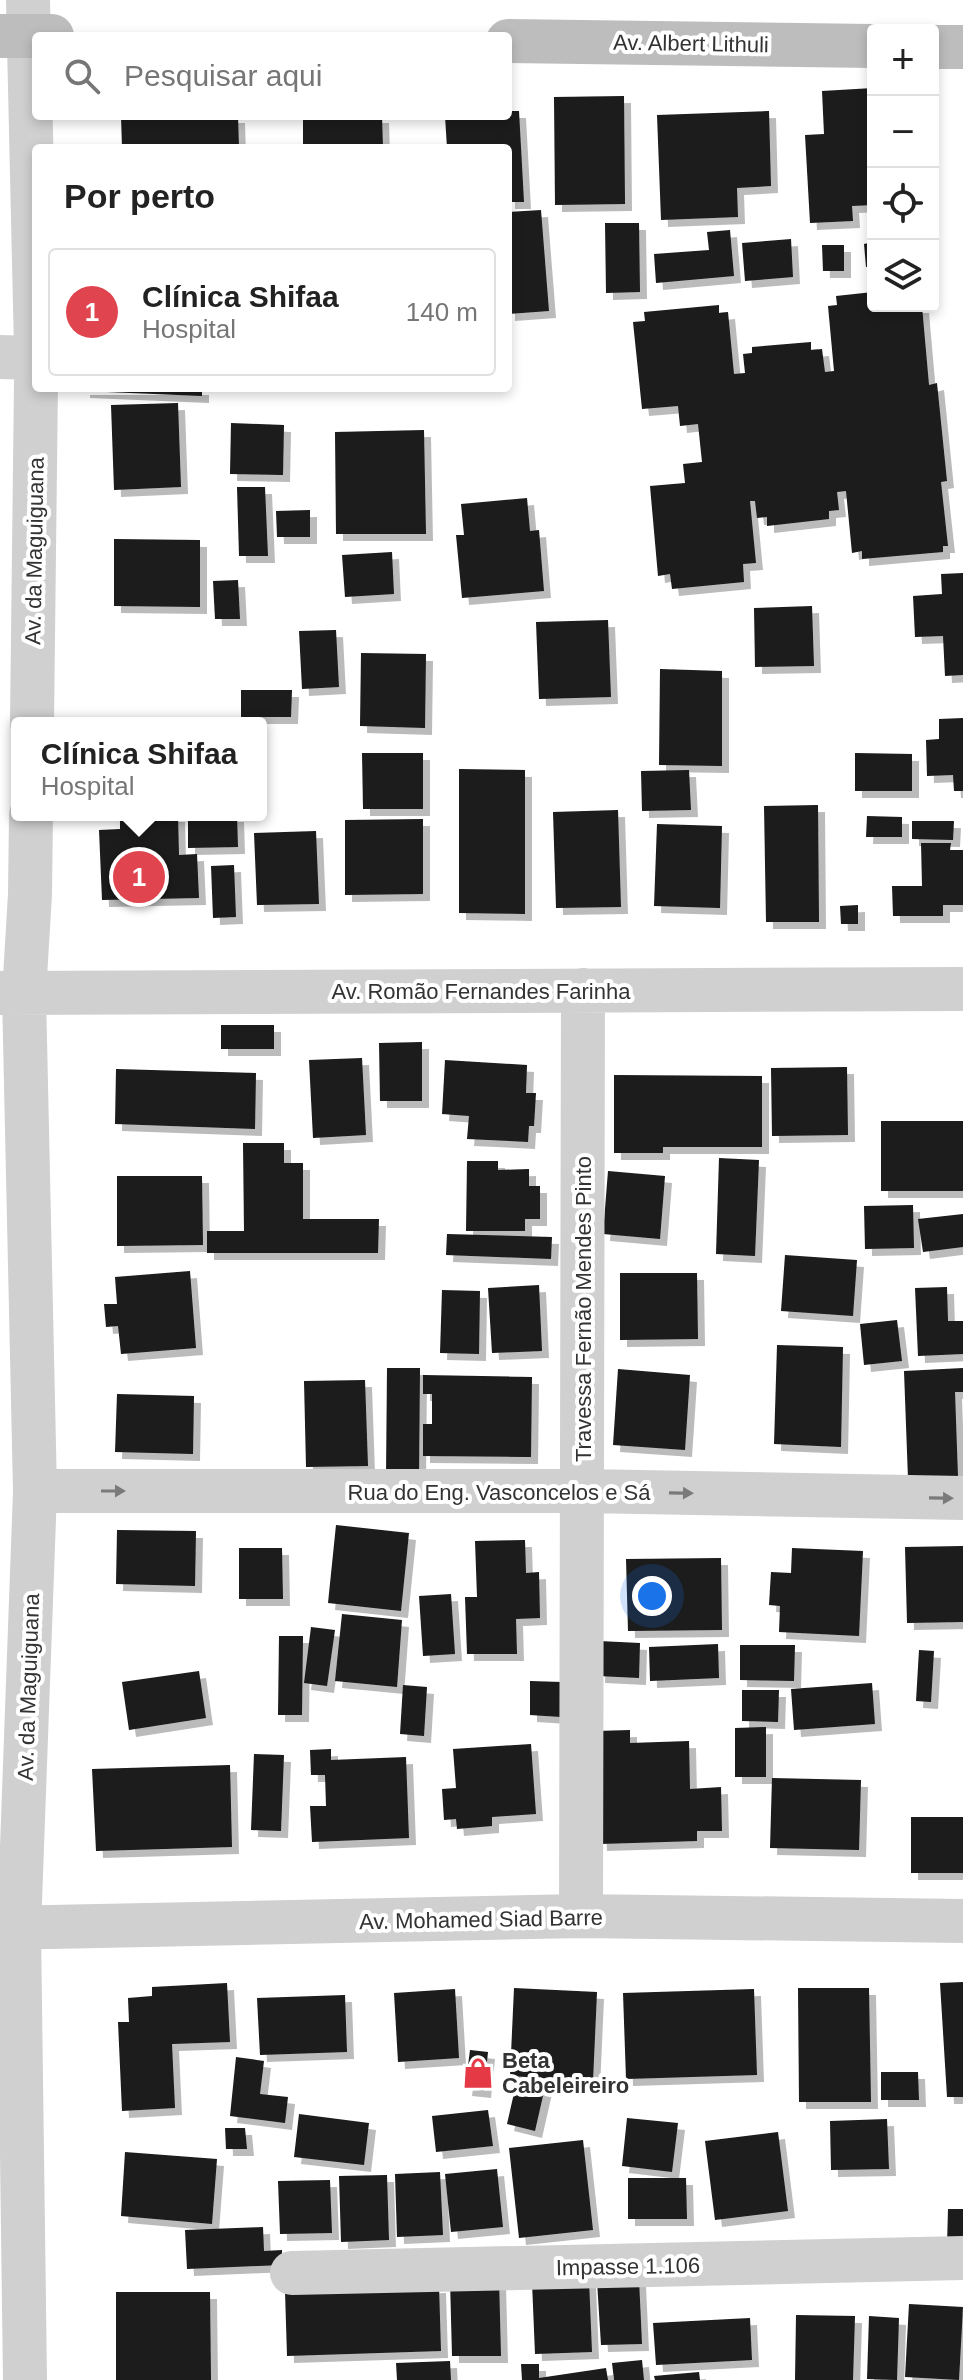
<!DOCTYPE html>
<html lang="pt">
<head>
<meta charset="utf-8">
<style>
  :root { --surface:#fff; --page:#f6f6f6; --text:#222; --muted:#767676; --line:#e0e0e0; --accent:#ea580c }
  body { margin:0; font-family:Arial,sans-serif; background:var(--page); color:var(--text) }
  .controls { position:absolute; right:24px; top:24px; display:grid; overflow:hidden; border-radius:8px; box-shadow:0 4px 12px #0003 }
  .controls button { width:72px; height:72px; display:grid; place-items:center; padding:0; border:0; border-bottom:2px solid var(--line); background:var(--surface); color:var(--text); font:40px sans-serif }
  .you { position:absolute; left:652px; top:1596px; width:28px; height:28px; margin:-20px; border:6px solid #fff; border-radius:50%; background:#1a73e8; box-shadow:0 0 0 12px #1a73e833 }
  .badge { display:grid; place-items:center; width:52px; height:52px; border-radius:50%; background:var(--accent); color:#fff; font-size:26px; font-weight:700 }
  .pin { position:absolute; translate:-50% -50%; border:4px solid #fff; box-shadow:0 2px 8px #0006 }
  .popup { position:absolute; left:11px; top:717px; width:256px; height:104px; box-sizing:border-box; display:grid; place-content:center; border-radius:8px; background:var(--surface); filter:drop-shadow(0 2px 6px #0005); font-size:26px; white-space:nowrap; color:var(--muted) }
  .popup b { font-size:30px; color:var(--text) }
  .popup::after { content:''; position:absolute; left:50%; top:100%; margin-left:-16px; border:16px solid transparent; border-top-color:var(--surface) }
  .list { margin:0; padding:0; list-style:none }
  h2 { display:flex; justify-content:space-between; align-items:center; height:104px; margin:0; padding:0 32px; font-size:34px }
  h2 small { font-size:26px; font-weight:400; color:var(--muted) }
  .list li { display:grid; grid-template-columns:52px 1fr auto; gap:24px; align-items:center; box-sizing:border-box; height:128px; margin:0 16px 16px; padding:0 16px; border:2px solid var(--line); border-radius:8px }
  .list b { display:block; font-size:30px; white-space:nowrap }
  .list p { margin:0; font-size:26px; white-space:nowrap; color:var(--muted) }
  .list em { font-size:26px; font-style:normal; color:var(--muted) }
  .icon { flex:none; width:44px; height:44px; fill:none; stroke:currentColor; stroke-width:2; stroke-linecap:round; stroke-linejoin:round }
  .map { position:relative; flex:none; width:963px; height:2380px; overflow:hidden }
  .search { position:absolute; background:var(--surface); box-shadow:0 4px 12px #0003; left:32px; top:32px; width:480px; height:88px; display:flex; align-items:center; gap:20px; box-sizing:border-box; padding:0 28px; border-radius:8px; color:var(--muted); font-size:30px }
  .panel { position:absolute; background:var(--surface); box-shadow:0 4px 12px #0003; left:32px; top:144px; width:480px; height:248px; border-radius:8px }
  .map>svg:first-child { display:block }
</style>
</head>
<body>
<div class="map">
<svg width="963" height="2380" viewBox="0 0 963 2380">
  <defs>
    <filter id="shadow"><feDropShadow dx="7" dy="7" stdDeviation="0" flood-color="#0004"/></filter>
  </defs>
  <rect width="100%" height="100%" fill="#fff"/>
  <path fill="#1a1a1a" filter="url(#shadow)" d="M873,88V205L852,206L853,221L810,223L805,135L824,134L822,91Z
    M624,96L625,204L555,205L554,97Z
    M508,111H519L524,202H508V148H447L445,116H508Z
    M769,111L771,186L737,188L738,217L661,220L657,115Z
    M121,116H238L239,148H122Z
    M303,116H382L383,148H303Z
    M541,210L549,311L508,314V212Z
    M605,223H639L640,292L606,293Z
    M730,230L734,276L656,283L654,254L709,250L707,232Z
    M791,239L793,277L745,281L742,243Z
    M873,242V266L866,267L864,244Z
    M822,245H844V271H823Z
    M873,292V306H922L929,385L937,383L947,481L941,482L948,546H943V552L862,559V551L852,553L846,491L837,492L839,510L829,511V519L767,526V517L757,518L755,501H750L756,563L743,564L744,582L672,589L670,574L658,576L650,486L685,483L683,464L702,462L698,424L680,426L678,406L642,409L633,322L645,321L644,312L719,305V313L728,312L734,374L745,373L743,354L752,353V347L811,342V350L822,349L825,372L834,371L828,306L837,305L836,296Z
    M83,388H202V396L83,391Z
    M178,403L181,487L114,490L111,405Z
    M231,423L284,425L283,475L230,474Z
    M424,430L426,534H336L335,432Z
    M237,487H265L268,556H239Z
    M527,498L530,531L539,530L544,591L462,598L456,535H464L461,504Z
    M310,510V537H277L276,511Z
    M114,539L200,540V607L114,606Z
    M392,552L394,594L345,597L342,555Z
    M963,573V675L945,676L943,636L915,637L913,596L942,594L941,574Z
    M238,580L240,619H215L213,581Z
    M812,606L814,666L755,667L754,608Z
    M608,620L611,697L539,699L536,622Z
    M336,630L339,687L302,689L299,631Z
    M361,653L426,654L425,728L360,726Z
    M660,669L722,671V766L659,765Z
    M241,690H292L291,717H241Z
    M963,718V791H954L953,775L927,776L926,740L939,739V719Z
    M362,753H423V809H363Z
    M855,753L912,754V791H855Z
    M459,769L525,770V914L459,913Z
    M689,770L691,810L642,811L641,771Z
    M818,805L819,922H766L764,806Z
    M618,810L621,907L556,908L553,812Z
    M120,815H178L179,855L197,854L199,898L102,900L99,830L120,829Z
    M188,815H237L238,847L188,848Z
    M867,816L902,817V837H866Z
    M423,819V894L345,895V820Z
    M912,821H954L953,840L912,839Z
    M657,824L722,826L720,908L654,906Z
    M316,831L319,904L257,905L254,833Z
    M921,843H951L950,850H963V905H943V916H893L892,886H922Z
    M234,865L236,917L213,918L211,866Z
    M858,905V924H841L840,906Z
    M221,1025H274V1049H221Z
    M422,1042V1101H380L379,1043Z
    M362,1058L366,1135L313,1138L309,1060Z
    M445,1060L527,1065L526,1093H536L534,1126H529L528,1142L467,1139L469,1116L442,1114Z
    M847,1067L848,1135L772,1136L771,1068Z
    M116,1069L256,1073L255,1129L115,1124Z
    M614,1075L762,1076V1147H663V1153H614Z
    M881,1121H963V1191H881Z
    M243,1143H284V1163H303V1219H379L378,1253H207V1231H244Z
    M719,1158L759,1160L755,1256L716,1254Z
    M467,1161H498V1170L529,1169V1186H540V1219H525V1231H466Z
    M608,1171L665,1176L660,1239L603,1234Z
    M117,1176H202L203,1245L117,1246Z
    M913,1205L914,1248L865,1249L864,1206Z
    M963,1214V1247L923,1252L918,1219Z
    M447,1234L552,1237L551,1259L446,1255Z
    M785,1255L857,1260L853,1316L781,1311Z
    M190,1271L196,1348L121,1354L118,1326L106,1327L104,1304H117L115,1277Z
    M620,1273H697L698,1339L620,1340Z
    M539,1285L542,1351L492,1353L488,1288Z
    M947,1287L948,1321H963V1354L918,1356L915,1288Z
    M442,1290L480,1291L479,1354L440,1353Z
    M897,1320L902,1361L864,1365L860,1324Z
    M777,1345L843,1347L841,1447L774,1444Z
    M387,1368H420L419,1476H386Z
    M963,1368V1392H955L958,1477L908,1479L904,1371Z
    M618,1369L690,1375L685,1450L613,1445Z
    M423,1375L532,1377L531,1457L423,1456V1424H432V1394H423Z
    M365,1380L368,1466L306,1467L304,1381Z
    M117,1394L194,1396L193,1454L115,1452Z
    M336,1525L409,1533L401,1611L328,1603Z
    M117,1530L196,1531L195,1586L116,1584Z
    M525,1540L526,1573L539,1572L540,1618L516,1619L517,1654H467L465,1597H477L475,1541Z
    M963,1546V1622L907,1623L905,1547Z
    M239,1548H282L283,1599H239Z
    M792,1548L863,1551L859,1636L779,1632L780,1606L769,1605L771,1572L791,1573Z
    M721,1558L722,1630L628,1631L626,1559Z
    M451,1594L455,1654L423,1656L419,1596Z
    M342,1614L402,1620L397,1687L335,1681Z
    M311,1627L335,1630L327,1686L304,1683Z
    M279,1636H303L302,1715H278Z
    M599,1641L640,1643L639,1678L598,1676Z
    M718,1644L719,1678L650,1681L649,1647Z
    M740,1645H795L794,1681L740,1680Z
    M919,1650L934,1651L931,1702L916,1701Z
    M199,1671L206,1718L129,1730L122,1682Z
    M530,1681L562,1682L561,1717L530,1715Z
    M872,1683L875,1724L794,1730L791,1689Z
    M403,1685L427,1687L424,1736L400,1734Z
    M742,1690H779L778,1722L742,1721Z
    M766,1727V1777H735V1728Z
    M630,1730V1743L689,1741L690,1789L721,1787L722,1831H697V1841L600,1844L596,1731Z
    M531,1744L536,1814L492,1817V1826L457,1829L456,1819L444,1820L442,1789L456,1788L453,1749Z
    M331,1749V1760L406,1757L409,1838L312,1842L310,1806H326L325,1775H311L310,1750Z
    M254,1754L284,1755L281,1831L251,1830Z
    M230,1765L232,1847L96,1851L92,1769Z
    M772,1778L861,1780L859,1850L770,1848Z
    M911,1817H963V1873H911Z
    M963,1982V2097H947L940,1983Z
    M227,1983L230,2042L172,2044L175,2108L122,2111L118,2022H129L128,1998L152,1996V1987Z
    M514,1988L597,1992L593,2081L510,2076Z
    M798,1988H869L871,2102H799Z
    M455,1989L459,2058L398,2062L394,1993Z
    M754,1989L757,2075L626,2079L623,1993Z
    M345,1995L347,2052L260,2055L257,1998Z
    M470,2050L488,2052L484,2091L465,2089Z
    M236,2057L264,2061L260,2094L288,2097L285,2123L230,2116Z
    M881,2072H918L919,2100H881Z
    M517,2080L545,2087L535,2131L507,2124Z
    M488,2110L493,2146L436,2152L432,2116Z
    M299,2114L369,2123L364,2165L294,2157Z
    M627,2118L678,2123L672,2172L622,2166Z
    M887,2119L889,2169L831,2170L830,2121Z
    M225,2128H245L247,2149H226Z
    M778,2132L788,2211L715,2220L705,2141Z
    M583,2140L593,2230L519,2238L509,2148Z
    M125,2152L217,2159L212,2224L121,2216Z
    M497,2169L503,2227L451,2232L445,2174Z
    M440,2172L443,2235L397,2237L395,2174Z
    M387,2175L389,2240L341,2242L339,2176Z
    M628,2178H686L687,2219H628Z
    M330,2180L332,2233L280,2234L278,2181Z
    M948,2209H963V2246L947,2245Z
    M263,2227L264,2251L282,2250V2265L187,2269L185,2230Z
    M499,2279L501,2356H452L450,2280Z
    M639,2279L642,2344L601,2345L597,2281Z
    M589,2280L592,2352L535,2354L532,2282Z
    M439,2286L441,2351L287,2356L285,2291Z
    M116,2292H210L211,2380H116Z
    M909,2304L963,2307L959,2380L905,2377Z
    M796,2315L855,2316L853,2380H795Z
    M869,2316L899,2318L897,2380L867,2379Z
    M750,2318L752,2360L656,2365L653,2323Z
    M642,2360L644,2380H614L612,2363Z
    M450,2361L451,2380H397L396,2363Z
    M521,2364H539V2378L606,2368L608,2380H522Z
    M699,2372L700,2380H655L654,2376Z"/>
  <g fill="none" stroke-linecap="round" stroke-linejoin="round">
    <path stroke="#d0d0d0" stroke-width="44" d="M28,0L36,349
      M0,357L36,358
      M32,723L36,380
      M0,993L963,989
      M35,1491H584L963,1498
      M581,1916L583,990
      M0,1928L581,1916L963,1921
      M292,2273L963,2258
      M25,2380L19,1929L35,1491L24,994L30,894L31,815"/>
    <path stroke="#bdbdbd" stroke-width="44" d="M0,36H52
      M508,41L873,46
      M933,47H963"/>
  </g>
  <defs><path id="oneway-solid" d="M-6-.8H1V-3.2L6.5 0L1 3.2V.8H-6Z" transform="scale(2)"/></defs>
  <g fill="#7a7a7a">
    <use href="#oneway-solid" transform="translate(113 1491)"/>
    <use href="#oneway-solid" transform="translate(681 1493) rotate(1)"/>
    <use href="#oneway-solid" transform="translate(941 1498) rotate(1)"/>
  </g>
  <defs>
    <symbol id="shop-bare" viewBox="-9 -9 18 18"><path d="M-5-2.5h2.3a2.7 3.5 0 0 1 5.4 0H5L5.5 6h-11ZM-1.5-2.5h3a1.5 2.3 0 0 0-3 0Z" fill="#e63946" stroke="#fff" stroke-width="2.5" paint-order="stroke"/></symbol>
  </defs>
  <g fill-rule="evenodd">
    <use href="#shop-bare" x="456" y="2051" width="44" height="44"/>
  </g>
  <g text-anchor="middle" stroke-width="8" stroke-linejoin="round" paint-order="stroke">
    <g font-size="22" fill="#333" stroke="#fff">
      <text transform="translate(691 43) rotate(1)" y="8">Av. Albert Lithuli</text>
      <text transform="translate(34 551) rotate(-89)" y="8">Av. da Maguiguana</text>
      <text x="481" y="999">Av. Romão Fernandes Farinha</text>
      <text transform="translate(583 1309) rotate(-90)" y="8">Travessa Fernão Mendes Pinto</text>
      <text x="499" y="1500">Rua do Eng. Vasconcelos e Sá</text>
      <text transform="translate(28 1687) rotate(-88)" y="8">Av. da Maguiguana</text>
      <text transform="translate(481 1919) rotate(-1)" y="8">Av. Mohamed Siad Barre</text>
      <text transform="translate(628 2266) rotate(-1)" y="8">Impasse 1.106</text>
    </g>
    <g font-size="22" font-weight="bold" fill="#333" stroke="#fff" text-anchor="start">
      <text x="502" y="2068">Beta<tspan x="502" dy="25">Cabeleireiro</tspan></text>
    </g>
  </g>
</svg>
<div class="controls">
<button>+</button>
<button>−</button>
<button><svg class="icon" aria-label="locate" viewBox="0 0 24 24"><circle cx="12" cy="12" r="6"/><path d="M12 2v4M12 18v4M2 12h4M18 12h4"/></svg></button>
<button><svg class="icon" aria-label="layers" viewBox="0 0 24 24"><path d="M12 4l9 5-9 5-9-5zM3 14l9 5 9-5"/></svg></button>
</div>
<div class="you"></div>
<div class="pin badge" style="left:139px;top:877px;background:#e0444e">1</div>
<div class="popup"><b>Clínica Shifaa</b>Hospital</div>
<div class="search"><svg class="icon" aria-label="search" viewBox="0 0 24 24"><circle cx="10" cy="10" r="6"/><path d="M15 15l6 6"/></svg>Pesquisar aqui</div>
<section class="panel">
<h2>Por perto<small></small></h2>
<ul class="list">
<li><span class="badge" style="background:#e0444e">1</span><div><b>Clínica Shifaa</b><p>Hospital</p></div><em>140 m</em></li>
</ul>
</section>
</div>
</body>
</html>
